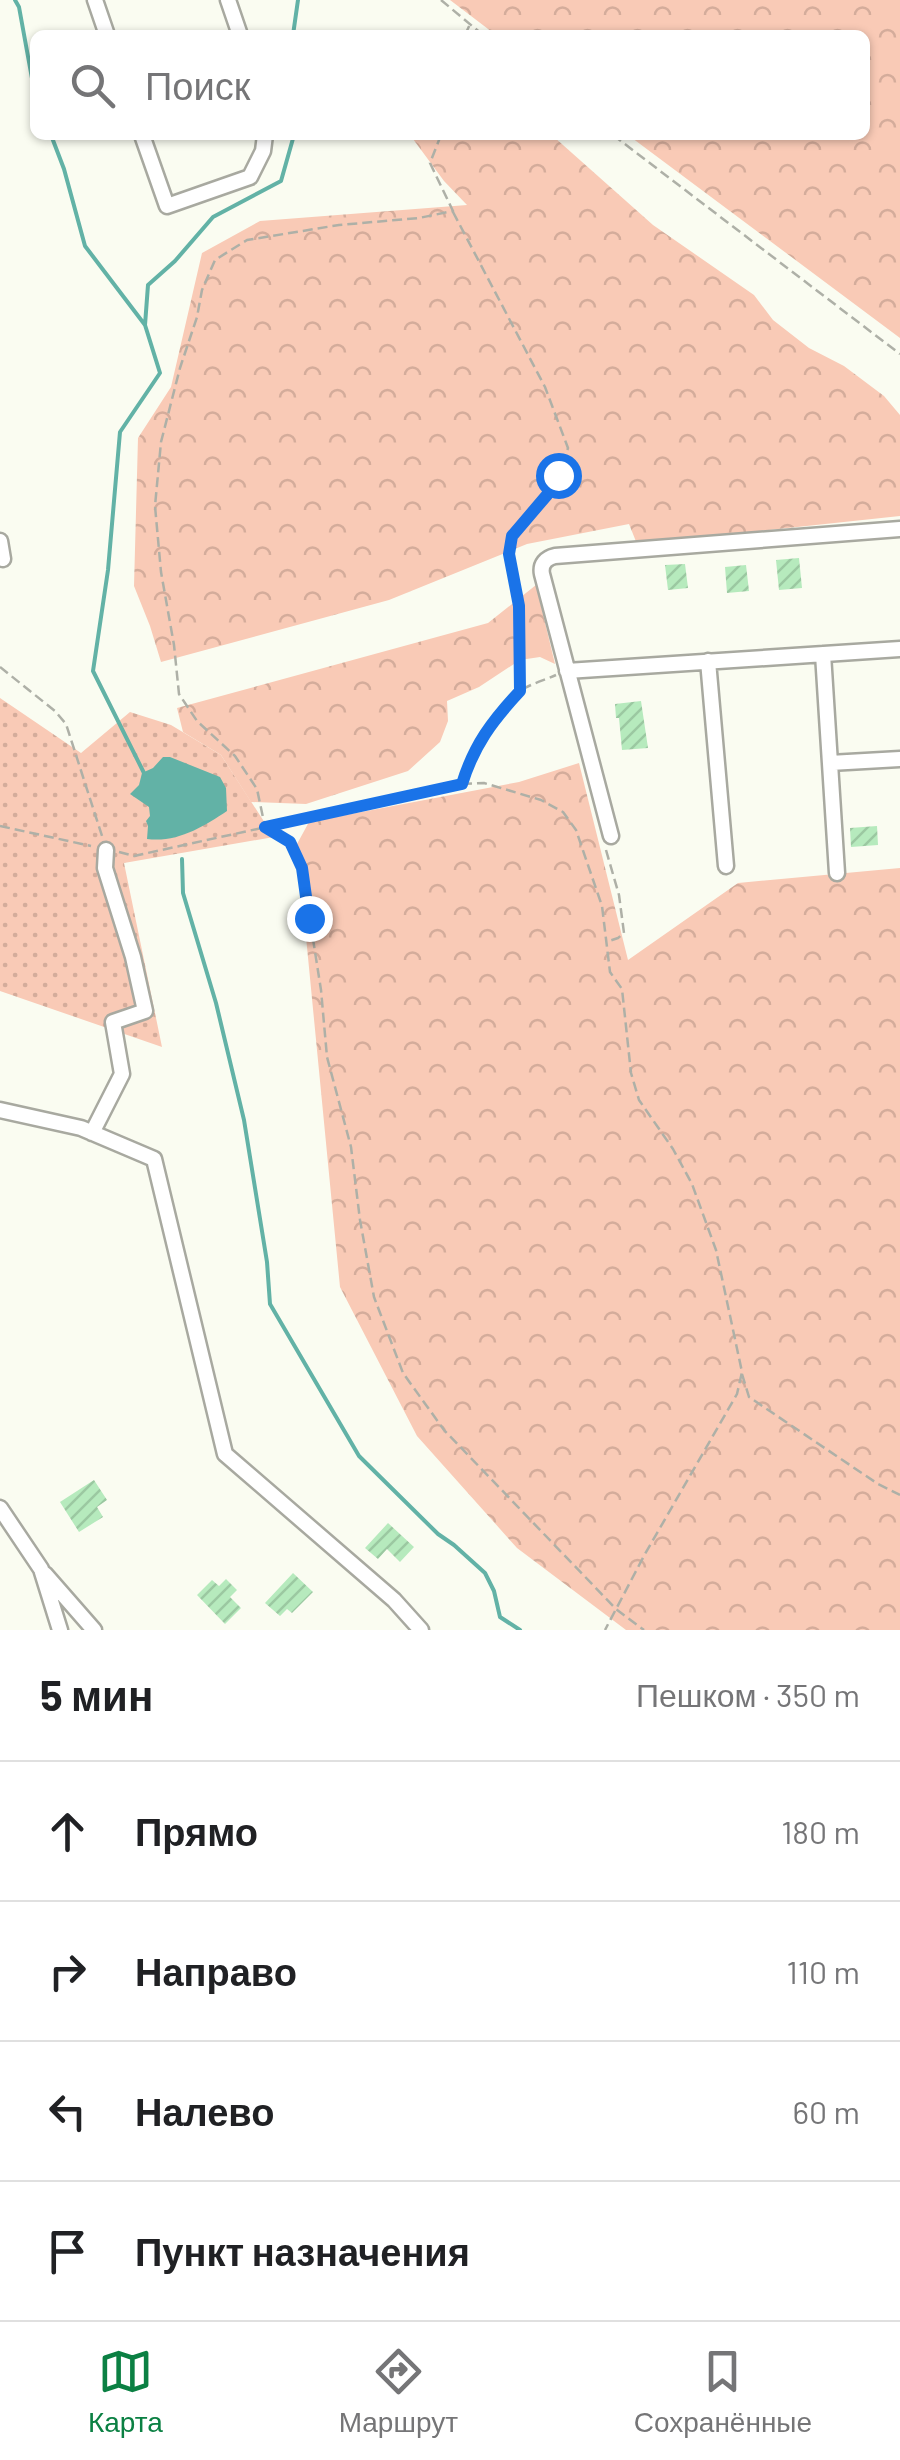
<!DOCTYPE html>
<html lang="ru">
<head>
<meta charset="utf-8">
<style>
  :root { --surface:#fff; --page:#f6f6f6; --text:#202124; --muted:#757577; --line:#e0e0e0; --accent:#0b8043 }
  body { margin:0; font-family:Barlow,sans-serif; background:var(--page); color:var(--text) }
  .stop { position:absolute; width:30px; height:30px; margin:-22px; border:8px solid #1a73e8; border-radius:50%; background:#fff }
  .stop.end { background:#1a73e8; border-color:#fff; box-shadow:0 2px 10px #0008 }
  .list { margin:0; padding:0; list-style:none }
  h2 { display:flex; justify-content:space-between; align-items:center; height:130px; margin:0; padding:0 40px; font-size:42px }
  h2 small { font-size:32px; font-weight:400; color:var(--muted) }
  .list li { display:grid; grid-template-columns:65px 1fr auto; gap:30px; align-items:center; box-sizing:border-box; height:140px; padding:0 40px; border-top:2px solid var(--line) }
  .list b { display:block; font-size:38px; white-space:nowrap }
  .list em { font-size:32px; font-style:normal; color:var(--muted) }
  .icon { flex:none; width:55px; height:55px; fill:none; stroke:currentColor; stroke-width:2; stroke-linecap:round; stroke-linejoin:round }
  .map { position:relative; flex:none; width:900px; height:1630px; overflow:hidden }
  .search { position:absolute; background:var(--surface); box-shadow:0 2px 8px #0004; left:30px; right:30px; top:30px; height:110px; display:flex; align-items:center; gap:25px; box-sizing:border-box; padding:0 35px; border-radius:15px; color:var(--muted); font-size:38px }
  .sheet { height:690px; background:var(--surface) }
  nav { display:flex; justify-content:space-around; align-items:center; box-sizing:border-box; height:140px; border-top:2px solid var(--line); background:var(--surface); font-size:28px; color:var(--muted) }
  nav a { display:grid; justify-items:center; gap:5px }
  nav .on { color:var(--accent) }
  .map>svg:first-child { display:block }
</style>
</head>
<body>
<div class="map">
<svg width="900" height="1630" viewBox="0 0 900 1630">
  <defs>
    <pattern id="grass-dots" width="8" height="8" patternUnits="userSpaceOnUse" patternTransform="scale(2.5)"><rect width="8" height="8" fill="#f9cab6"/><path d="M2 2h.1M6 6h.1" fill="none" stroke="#d4ac9b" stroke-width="1.8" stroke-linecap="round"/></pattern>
    <pattern id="forest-crowns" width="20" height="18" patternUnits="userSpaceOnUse" patternTransform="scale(2.5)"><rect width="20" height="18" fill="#f9cab6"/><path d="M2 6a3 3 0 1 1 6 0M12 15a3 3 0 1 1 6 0" fill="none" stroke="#d4ac9b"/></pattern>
    <pattern id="building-hatch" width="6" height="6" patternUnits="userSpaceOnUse" patternTransform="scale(2.5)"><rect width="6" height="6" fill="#b6eabd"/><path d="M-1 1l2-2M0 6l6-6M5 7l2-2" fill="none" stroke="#9bc8a1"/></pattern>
  </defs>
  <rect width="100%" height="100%" fill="#fafcf1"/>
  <path fill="url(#grass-dots)" d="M0,698L81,753L130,712L171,725L221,755L274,837L124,863L162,1047L0,991Z"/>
  <path fill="url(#forest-crowns)" d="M450,0H900V338L628,135H865V35H496Z
    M413,135H547L554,137L653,225L754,295L773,320L809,348L844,366L884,396L900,415V516L637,544L629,524L527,544L389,600L161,662L150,626L134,586L138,438L171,387L202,253L260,221L467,205L444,181L413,139Z
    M536,585L555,664L540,657L520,660L479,687L447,701L448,721L440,742L408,771L306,804L251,802L221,755L183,732L177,708L488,623Z
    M579,763L628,960L738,883L900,868V1630H626L517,1548L417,1436L340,1287L297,844L309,822L519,782Z"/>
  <path fill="#62b2a6" d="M163,757H170L220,777L226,788L227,811C203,827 177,843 147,839L148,826L146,821L150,816L149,807L130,794L139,785L142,773L153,768Z"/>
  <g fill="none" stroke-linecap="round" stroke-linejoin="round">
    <path stroke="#62b2a6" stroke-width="4" d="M15,0L19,7L35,95
      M293,35L298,0
      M51,135L64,169L85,246L145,325L160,373L120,432L108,570L93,671L145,775
      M145,325L148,285L175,261L213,217L281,181L294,135
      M182,859L183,893L216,1003L244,1120L267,1262L270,1304L359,1456L438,1534L454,1545L485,1573L494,1591L500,1617L520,1630"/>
  </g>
  <path fill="url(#building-hatch)" d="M799,558L802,588L779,590L776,560Z
    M685,564L688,588L668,590L665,565Z
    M746,565L749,591L727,593L725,567Z
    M641,701L648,748L622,750L619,718H616L615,704Z
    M877,826L878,845L851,847L850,828Z
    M94,1480L107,1500L97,1507L103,1517L79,1532L60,1502Z
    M388,1523L414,1547L400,1562L387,1549L378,1559L365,1548Z
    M293,1573L313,1592L292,1613L287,1609L280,1616L265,1603Z
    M226,1579L237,1590L230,1597L241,1608L225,1624L197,1595L212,1580L219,1586Z"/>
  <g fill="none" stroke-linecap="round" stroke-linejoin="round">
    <defs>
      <path id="minor" d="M95,0L107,35
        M228,0L240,35
        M142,135L167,206L250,177L263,151L265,135
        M0,541L3,559L0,558
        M823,654L837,873
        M708,661L726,866
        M567,671L900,649
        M830,763L900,759
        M611,836L542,574C540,564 546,558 555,556L900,529
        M0,1110L81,1128L154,1159L225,1454L394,1600L421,1630
        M92,1133L122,1074L113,1022L145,1011L133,957L105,868L106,850
        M0,1508L41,1569L60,1630
        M45,1574L94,1630"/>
    </defs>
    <use href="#minor" stroke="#a8a9a0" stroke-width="19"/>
    <path stroke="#aeb0a7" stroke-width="2.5" stroke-dasharray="10 5" stroke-linecap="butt" d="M441,0L483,35
      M465,35L470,24
      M441,135L430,163L453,211L419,218L339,225L247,240L215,260L202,290L197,317L180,368L161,442L155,506L161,572L174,645L179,694L197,721L235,756L257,789L265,827L290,842L302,869L321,990L327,1057L351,1147L360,1220L374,1297L403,1373L444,1430L616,1609L644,1630
      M613,135L900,354
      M453,212L545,387L568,448L559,475L547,495L512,536L509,554L519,606L520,688
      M0,667L55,711L66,724L103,839
      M462,784L484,783L541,800L563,812L576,830L602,906L610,972L622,989L631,1073L639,1100L673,1149L692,1184L716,1250L742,1372L737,1394L645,1554L605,1630
      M0,826L91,846
      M606,850L619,895L624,933L618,938L609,941
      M119,852L134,856L462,784C472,753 493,711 520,691C530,684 545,680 556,675
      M742,1374L749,1397L878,1484L900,1495"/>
    <use href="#minor" stroke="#fff" stroke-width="14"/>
  </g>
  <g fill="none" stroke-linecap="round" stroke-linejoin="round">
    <path stroke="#1a73e8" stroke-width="12" d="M309,918L302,868L290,842L265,827L462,784C474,745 492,721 520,691L519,606L509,554L512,536L547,495L558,475"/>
  </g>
</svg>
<div class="stop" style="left:558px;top:475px"></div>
<div class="stop end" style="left:309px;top:918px"></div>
<div class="search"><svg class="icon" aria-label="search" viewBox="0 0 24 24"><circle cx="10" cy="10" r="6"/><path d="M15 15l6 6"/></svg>Поиск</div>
</div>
<section class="sheet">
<h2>5 мин<small>Пешком · 350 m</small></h2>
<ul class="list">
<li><svg class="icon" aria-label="ahead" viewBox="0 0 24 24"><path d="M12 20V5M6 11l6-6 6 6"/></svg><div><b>Прямо</b></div><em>180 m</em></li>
<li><svg class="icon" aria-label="right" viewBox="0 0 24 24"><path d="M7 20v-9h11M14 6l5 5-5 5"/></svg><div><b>Направо</b></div><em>110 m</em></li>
<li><svg class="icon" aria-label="left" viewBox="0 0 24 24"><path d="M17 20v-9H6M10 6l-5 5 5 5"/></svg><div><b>Налево</b></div><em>60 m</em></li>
<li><svg class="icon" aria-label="arrive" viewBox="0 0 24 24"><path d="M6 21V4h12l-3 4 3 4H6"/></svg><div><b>Пункт назначения</b></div></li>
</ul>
</section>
<nav>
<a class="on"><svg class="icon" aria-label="map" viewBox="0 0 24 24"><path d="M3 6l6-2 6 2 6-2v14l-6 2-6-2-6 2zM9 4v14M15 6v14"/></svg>Карта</a>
<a><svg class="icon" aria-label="directions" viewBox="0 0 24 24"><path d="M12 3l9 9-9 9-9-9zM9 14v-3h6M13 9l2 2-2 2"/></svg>Маршрут</a>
<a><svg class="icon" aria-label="saved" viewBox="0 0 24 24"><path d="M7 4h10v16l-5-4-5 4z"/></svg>Сохранённые</a>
</nav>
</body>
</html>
